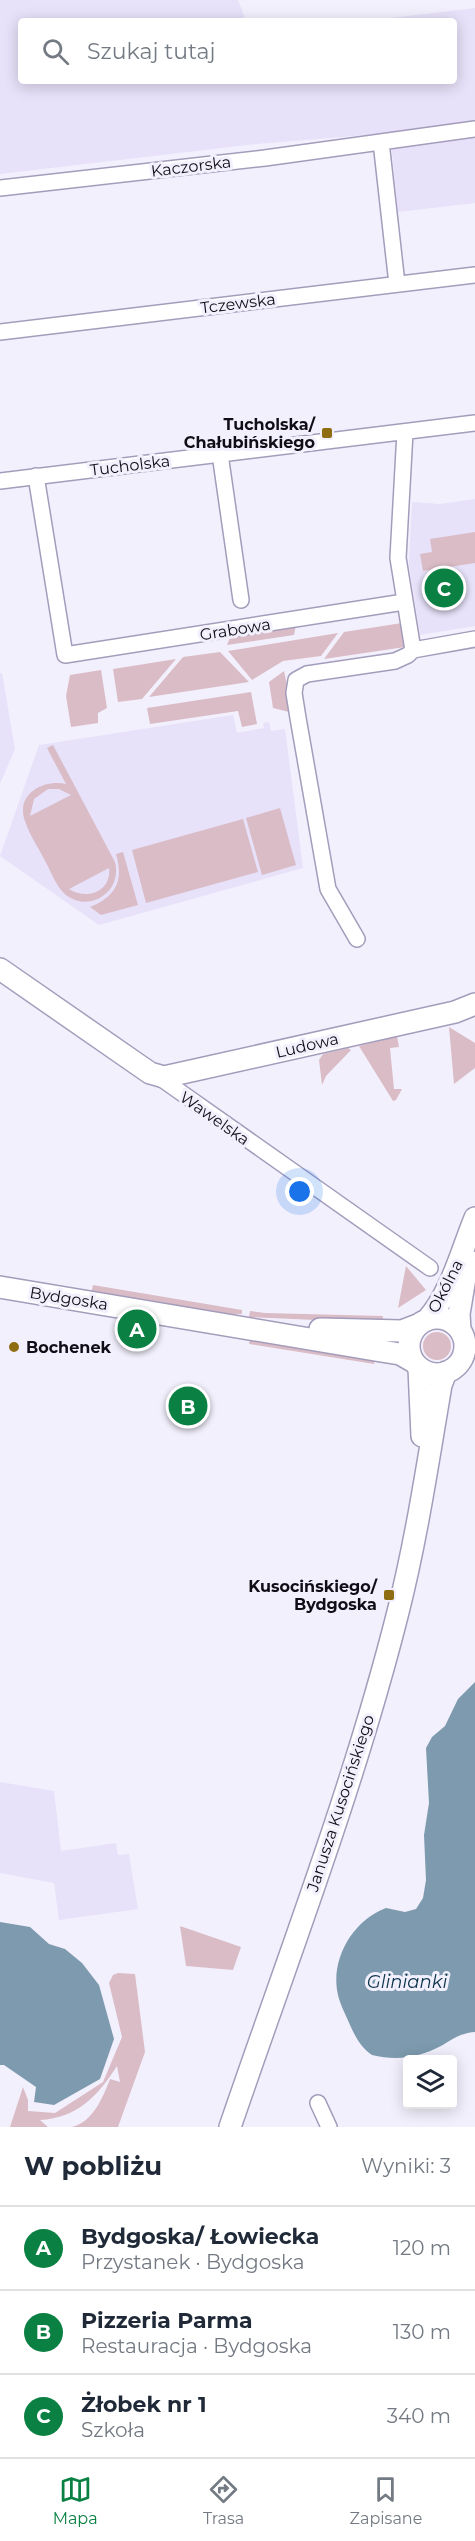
<!DOCTYPE html>
<html lang="pl">
<head>
<meta charset="utf-8">
<style>
  :root { --surface:#fff; --page:#f2f2f3; --text:#1f2937; --muted:#747a83; --line:#e0e1e3; --accent:#0b8043 }
  body { margin:0; font-family:Montserrat,sans-serif; background:var(--page); color:var(--text) }
  .controls { position:absolute; right:18px; bottom:18px; display:grid; overflow:hidden; border-radius:6px; box-shadow:0 3px 15px #0003 }
  .controls button { width:54px; height:54px; display:grid; place-items:center; padding:0; border:0; border-bottom:2px solid var(--line); background:var(--surface); color:var(--text); font:30px sans-serif }
  .you { position:absolute; left:300px; top:1192px; width:21px; height:21px; margin:-15px; border:4px solid #fff; border-radius:50%; background:#1a73e8; box-shadow:0 0 0 9px #1a73e833 }
  .badge { display:grid; place-items:center; width:39px; height:39px; border-radius:50%; background:var(--accent); color:#fff; font-size:20px; font-weight:700 }
  .pin { position:absolute; translate:-50% -50%; border:3px solid #fff; box-shadow:0 2px 6px #0006 }
  .list { margin:0; padding:0; list-style:none }
  h2 { display:flex; justify-content:space-between; align-items:center; height:78px; margin:0; padding:0 24px; font-size:26px }
  h2 small { font-size:20px; font-weight:400; color:var(--muted) }
  .list li { display:grid; grid-template-columns:39px 1fr auto; gap:18px; align-items:center; box-sizing:border-box; height:84px; padding:0 24px; border-top:2px solid var(--line) }
  .list b { display:block; font-size:22px; white-space:nowrap }
  .list p { margin:0; font-size:20px; white-space:nowrap; color:var(--muted) }
  .list em { font-size:20px; font-style:normal; color:var(--muted) }
  .icon { flex:none; width:33px; height:33px; fill:none; stroke:currentColor; stroke-width:2; stroke-linecap:round; stroke-linejoin:round }
  .map { position:relative; flex:none; width:475px; height:2127px; overflow:hidden }
  .search { position:absolute; background:var(--surface); box-shadow:0 3px 15px #0003; left:18px; right:18px; top:18px; height:66px; display:flex; align-items:center; gap:15px; box-sizing:border-box; padding:0 21px; border-radius:6px; color:var(--muted); font-size:22px }
  .sheet { height:330px; background:var(--surface) }
  nav { display:flex; justify-content:space-around; align-items:center; box-sizing:border-box; height:84px; border-top:2px solid var(--line); background:var(--surface); font-size:16px; color:var(--muted) }
  nav a { display:grid; justify-items:center; gap:3px }
  nav .on { color:var(--accent) }
  .map>svg:first-child { display:block }
</style>
</head>
<body>
<div class="map">
<svg width="475" height="2127" viewBox="0 0 475 2127">
  <rect width="100%" height="100%" fill="#f3f0fd"/>
  <path fill="#e7e1f9" d="M0,0H238L246,21H21V81H454V21H364L475,8V203L398,212L390,133L257,144L0,174Z
    M475,499V626L420,635L409,564L412,502L440,504Z
    M0,673H2L15,749L0,784Z
    M233,715L237,733L264,728L263,723L269,722L271,731L285,729L303,868L99,925L0,856L39,745Z
    M0,1782L54,1791L61,1851L116,1843L118,1855L129,1854L138,1909L59,1920L54,1883L0,1873Z"/>
  <path fill="#dabcc6" fill-rule="evenodd" d="M475,532V563L423,571L420,554L432,552L430,539Z
    M402,623L405,647L324,659L344,632Z
    M296,625L294,635L227,645L231,635Z
    M338,633L321,656L283,661L252,680L228,651Z
    M220,652L249,682L149,697L183,657Z
    M176,659L142,699L118,702L113,669Z
    M101,670L107,708L98,713V723L71,727L66,696L70,675Z
    M284,671L293,713L273,708L269,682Z
    M251,692L257,724L242,727L238,711L150,724L147,708Z
    M53,745L115,862C118,874 115,887 104,895C94,903 80,904 69,897C57,890 51,871 44,859C38,847 29,834 25,821C15,794 44,779 66,784L47,748ZM48,789H59L71,795L30,816L34,799ZM109,868C112,891 87,901 69,889Z
    M280,808L296,865L262,875L246,818Z
    M243,819L258,872L146,903L132,850Z
    M123,852L138,905L101,915L90,907C116,896 124,881 116,854Z
    M449,1027L475,1043V1068L454,1084Z
    M397,1036L399,1047L390,1048L394,1089H402L396,1100L393,1101L359,1046Z
    M348,1048L351,1050L326,1076L322,1085L319,1060L323,1054Z
    M406,1266L426,1290L398,1308Z
    M93,1285L242,1310V1314L220,1315L91,1294Z
    M250,1311L265,1313L383,1316L382,1323L249,1317Z
    M423 1346a14 14 0 1 1 28 0a14 14 0 1 1-28 0Z
    M250,1339L375,1358L374,1364L249,1344Z
    M180,1926L241,1947L233,1970L186,1966Z
    M118,1973L135,1974L145,2052L118,2127H72C93,2122 103,2097 110,2079L120,2082L117,2066C98,2096 77,2118 40,2120L48,2127H10L23,2087L28,2100V2111L55,2113L103,2082L122,2037L109,1983L113,1975Z"/>
  <path fill="#7d9aae" d="M475,1682V2032C460,2033 453,2039 441,2046C418,2058 396,2061 372,2055C361,2048 355,2036 350,2025C345,2013 339,2003 337,1990C332,1956 354,1920 386,1908L405,1912L416,1909L423,1898L426,1880L424,1835L429,1803L426,1748L432,1737L445,1726L458,1699Z
    M0,1922L30,1927L49,1944L65,1949L82,1963L99,1985L114,2039L100,2079L54,2105L34,2102L36,2087L4,2065H0Z"/>
  <g fill="none" stroke-linecap="round" stroke-linejoin="round">
    <defs>
      <path id="street" d="M381,142L397,284
        M0,188L265,158L475,129
        M0,332L475,275
        M405,432L398,558L413,650
        M220,454L241,600
        M36,476L65,655L404,602
        M0,481L475,423
        M357,939L328,889L298,718L294,693L296,680L307,674L395,661L408,655L413,650L475,639
        M159,1077L430,1268
        M318,2103L329,2127"/>
      <path id="secondary" d="M0,969L150,1073L164,1077L455,1012L475,1004
        M0,1287L381,1351L400,1354L414,1362
        M409 1346a28 28 0 1 1 56 0a28 28 0 1 1-56 0Z
        M427,1320C451,1293 461,1252 475,1218
        M320,1329L402,1331L420,1324
        M460,1330L459,1314L468,1260
        M419,1368L422,1436
        M230,2127C288,1957 354,1787 398,1612C417,1537 428,1461 441,1385L446,1372"/>
    </defs>
    <use href="#street" stroke="#a49cbb" stroke-width="18"/>
    <use href="#secondary" stroke="#a49cbb" stroke-width="24"/>
    <use href="#street" stroke="#fff" stroke-width="15"/>
    <use href="#secondary" stroke="#fff" stroke-width="21"/>
  </g>
  <g fill="#8f6d12" stroke="#f3f0fd" stroke-width="2">
    <rect x="321" y="427" width="12" height="12" rx="3"/>
    <circle cx="14" cy="1347" r="6"/>
    <rect x="383" y="1589" width="12" height="12" rx="3"/>
  </g>
  <g text-anchor="middle" stroke-width="6" stroke-linejoin="round" paint-order="stroke">
    <g font-size="16" fill="#100d17" stroke="#f3f0fd">
      <text transform="translate(191 166) rotate(-7)" y="6">Kaczorska</text>
      <text transform="translate(238 303) rotate(-7)" y="6">Tczewska</text>
      <text transform="translate(130 465) rotate(-7)" y="6">Tucholska</text>
      <text transform="translate(235 629) rotate(-9)" y="6">Grabowa</text>
      <text transform="translate(307 1045) rotate(-13)" y="6">Ludowa</text>
      <text transform="translate(215 1118) rotate(35)" y="6">Wawelska</text>
      <text transform="translate(445 1286) rotate(-63)" y="6">Okólna</text>
      <text transform="translate(69 1298) rotate(9)" y="6">Bydgoska</text>
      <text transform="translate(340 1803) rotate(-72)" y="6">Janusza Kusocińskiego</text>
    </g>
    <g font-size="16" font-weight="bold" fill="#100d17" stroke="#f3f0fd" text-anchor="end">
      <text x="315" y="430">Tucholska/<tspan x="315" dy="18">Chałubińskiego</tspan></text>
      <text x="26" y="1353" text-anchor="start">Bochenek</text>
      <text x="377" y="1592">Kusocińskiego/<tspan x="377" dy="18">Bydgoska</tspan></text>
    </g>
    <g font-size="18" font-style="italic" fill="#0b334a" stroke="#f3f0fd">
      <text x="407" y="1988">Glinianki</text>
    </g>
  </g>
</svg>
<div class="controls">
<button><svg class="icon" aria-label="layers" viewBox="0 0 24 24"><path d="M12 4l9 5-9 5-9-5zM3 14l9 5 9-5"/></svg></button>
</div>
<div class="you"></div>
<div class="pin badge" style="left:137px;top:1329px">A</div>
<div class="pin badge" style="left:188px;top:1406px">B</div>
<div class="pin badge" style="left:444px;top:588px">C</div>
<div class="search"><svg class="icon" aria-label="search" viewBox="0 0 24 24"><circle cx="10" cy="10" r="6"/><path d="M15 15l6 6"/></svg>Szukaj tutaj</div>
</div>
<section class="sheet">
<h2>W pobliżu<small>Wyniki: 3</small></h2>
<ul class="list">
<li><span class="badge">A</span><div><b>Bydgoska/ Łowiecka</b><p>Przystanek · Bydgoska</p></div><em>120 m</em></li>
<li><span class="badge">B</span><div><b>Pizzeria Parma</b><p>Restauracja · Bydgoska</p></div><em>130 m</em></li>
<li><span class="badge">C</span><div><b>Żłobek nr 1</b><p>Szkoła</p></div><em>340 m</em></li>
</ul>
</section>
<nav>
<a class="on"><svg class="icon" aria-label="map" viewBox="0 0 24 24"><path d="M3 6l6-2 6 2 6-2v14l-6 2-6-2-6 2zM9 4v14M15 6v14"/></svg>Mapa</a>
<a><svg class="icon" aria-label="directions" viewBox="0 0 24 24"><path d="M12 3l9 9-9 9-9-9zM9 14v-3h6M13 9l2 2-2 2"/></svg>Trasa</a>
<a><svg class="icon" aria-label="saved" viewBox="0 0 24 24"><path d="M7 4h10v16l-5-4-5 4z"/></svg>Zapisane</a>
</nav>
</body>
</html>
